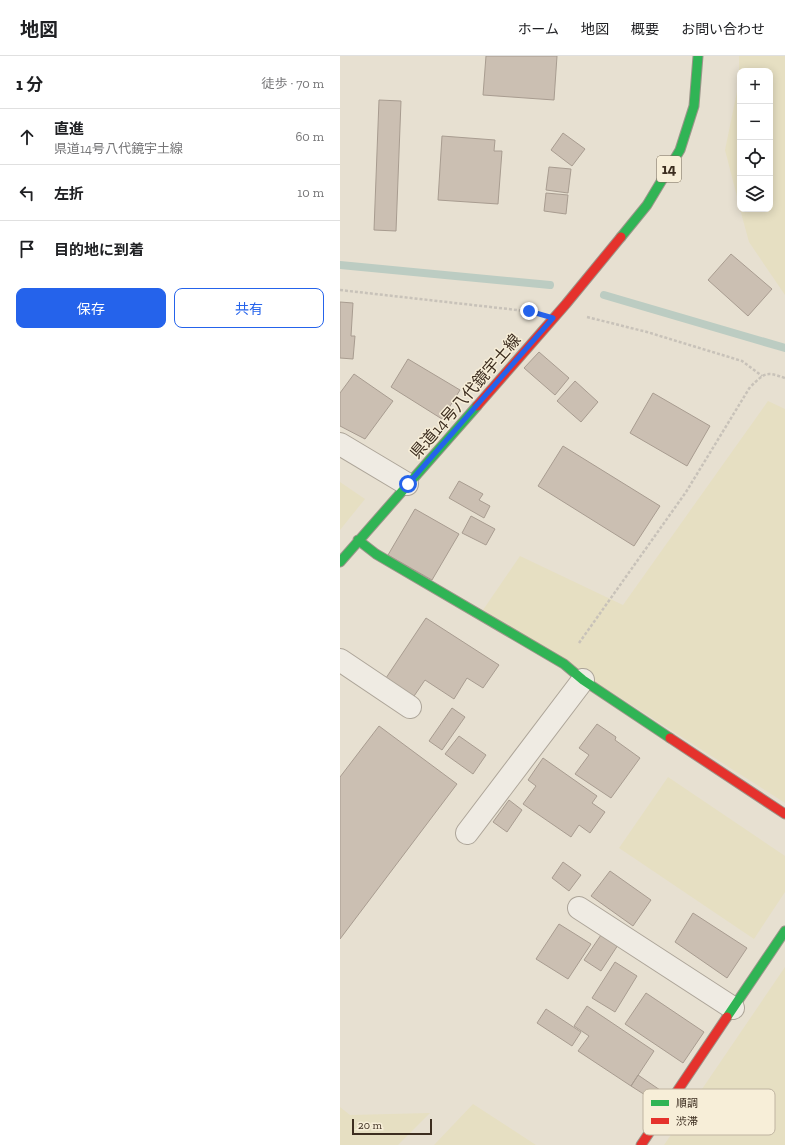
<!DOCTYPE html>
<html lang="ja">
<head>
<meta charset="utf-8">
<style>
  :root { --surface:#fff; --page:#f6f6f6; --text:#202124; --muted:#757577; --line:#e0e0e0; --accent:#2563eb }
  body { margin:0; font-family:"Zilla Slab","Noto Sans JP",serif; background:var(--page); color:var(--text) }
  .controls { position:absolute; right:12px; top:12px; display:grid; overflow:hidden; border-radius:8px; box-shadow:0 2px 10px #0003 }
  .controls button { width:36px; height:36px; display:grid; place-items:center; padding:0; border:0; border-bottom:1px solid var(--line); background:var(--surface); color:var(--text); font:20px sans-serif }
  .scale { position:absolute; left:12px; bottom:10px; width:80px; box-sizing:border-box; padding-left:4px; border:2px solid #3d2e20; border-top:0; font-size:11px; line-height:14px; white-space:nowrap; color:#3d2e20; -webkit-text-stroke:3px #f7eed8; paint-order:stroke }
  .stop { position:absolute; width:12px; height:12px; margin:-9px; border:3px solid #2563eb; border-radius:50%; background:#fff }
  .stop.end { background:#2563eb; border-color:#fff; box-shadow:0 1px 4px #0008 }
  .list { margin:0; padding:0; list-style:none }
  h2 { display:flex; justify-content:space-between; align-items:center; height:52px; margin:0; padding:0 16px; font-size:17px }
  h2 small { font-size:13px; font-weight:400; color:var(--muted) }
  .list li { display:grid; grid-template-columns:26px 1fr auto; gap:12px; align-items:center; box-sizing:border-box; height:56px; padding:0 16px; border-top:1px solid var(--line) }
  .list b { display:block; font-size:15px; white-space:nowrap }
  .list p { margin:0; font-size:13px; white-space:nowrap; color:var(--muted) }
  .list em { font-size:13px; font-style:normal; color:var(--muted) }
  .actions { display:flex; gap:8px; padding:12px 16px }
  .actions a { flex:1; padding:9px 0; border:1px solid var(--accent); border-radius:8px; text-align:center; font-size:14px; color:var(--accent) }
  .actions .main { background:var(--accent); color:#fff }
  .icon { flex:none; width:22px; height:22px; fill:none; stroke:currentColor; stroke-width:2; stroke-linecap:round; stroke-linejoin:round }
  .map { position:relative; flex:none; width:445px; height:1089px; overflow:hidden }
  header { display:flex; align-items:center; gap:24px; box-sizing:border-box; height:56px; padding:0 20px; background:var(--surface); border-bottom:1px solid var(--line) }
  header strong { font-size:19px }
  nav { display:flex; gap:22px; margin-inline-start:auto; font-size:14px }
  main { display:flex }
  aside { flex:1; background:var(--surface) }
  .map>svg:first-child { display:block }
</style>
</head>
<body>
<header>
<strong>地図</strong>
<nav><a>ホーム</a><a>地図</a><a>概要</a><a>お問い合わせ</a></nav>
</header>
<main>
<aside>
<h2>1 分<small>徒歩 · 70 m</small></h2>
<ul class="list">
<li><svg class="icon" aria-label="ahead" viewBox="0 0 24 24"><path d="M12 20V5M6 11l6-6 6 6"/></svg><div><b>直進</b><p>県道14号八代鏡宇土線</p></div><em>60 m</em></li>
<li><svg class="icon" aria-label="left" viewBox="0 0 24 24"><path d="M17 20v-9H6M10 6l-5 5 5 5"/></svg><div><b>左折</b></div><em>10 m</em></li>
<li><svg class="icon" aria-label="arrive" viewBox="0 0 24 24"><path d="M6 21V4h12l-3 4 3 4H6"/></svg><div><b>目的地に到着</b></div></li>
</ul>
<div class="actions"><a class="main">保存</a><a>共有</a></div>
</aside>
<div class="map">
<svg width="445" height="1089" viewBox="0 0 445 1089">
  <rect width="100%" height="100%" fill="#e7e0d1"/>
  <path fill="#e6dfc2" d="M399,0H445V239L409,186L400,153H430V15H400V152L385,94L399,26Z
    M428,345L445,353V747L143,554L180,500L283,549Z
    M0,426L25,443L0,474Z
    M328,721L445,800V836L414,883L279,792Z
    M445,911V1089H324Z
    M133,1048L196,1089H94Z
    M0,1051L10,1059L90,1057L58,1089H0Z"/>
  <g fill="none" stroke-linecap="round" stroke-linejoin="round">
    <path stroke="#bcccc2" stroke-width="8" d="M0,209L210,229
      M264,239L445,292"/>
  </g>
  <path fill="#cbbfb2" stroke="#a89c90" d="M146,0H217L214,44L143,39Z
    M39,44L61,45L56,175L34,174Z
    M223,77L245,93L232,110L211,94Z
    M102,80L155,84L154,95H162L158,148L98,144Z
    M209,111L231,113L228,137L206,134Z
    M206,137L228,139L226,158L204,155Z
    M391,198L432,233L408,260L368,224Z
    M0,246L13,247L11,280H15L13,303L0,302Z
    M199,296L229,322L215,339L184,312Z
    M68,303L120,334L102,363L51,331Z
    M14,318L53,345L25,383L0,370V337Z
    M235,325L258,346L241,366L217,345Z
    M313,337L370,370L347,410L290,377Z
    M223,390L320,450L294,490L198,430Z
    M119,425L143,438L139,444L150,450L144,462L109,442Z
    M75,453L119,478L92,524L48,499Z
    M131,460L155,473L146,489L122,477Z
    M86,562L159,609L143,632L127,622L114,643L85,624L72,643L44,625Z
    M112,652L125,661L102,694L89,685Z
    M257,668L276,681L275,684L300,702L271,742L235,718L249,699L239,692Z
    M39,670L117,728L0,883V721Z
    M119,680L146,699L133,718L105,698Z
    M203,702L257,740L252,747L265,756L250,777L239,769L231,781L183,748L196,730L188,724Z
    M169,744L182,754L167,776L153,766Z
    M223,806L241,819L229,835L212,822Z
    M270,815L311,844L293,870L251,840Z
    M353,857L407,892L387,922L335,886Z
    M219,868L251,888L228,923L196,903Z
    M261,879L278,889L261,915L244,904Z
    M275,906L297,920L275,956L252,942Z
    M306,937L364,976L343,1007L285,968Z
    M247,950L314,995L291,1030L238,995L249,980L234,970Z
    M206,953L241,976L232,990L197,967Z
    M298,1019L320,1034L313,1044L291,1030Z"/>
  <g fill="none" stroke-linecap="round" stroke-linejoin="round">
    <defs>
      <path id="street" d="M0,388L67,428
        M0,604L70,651
        M127,777L243,624
        M239,852L393,952"/>
      <path id="fast" d="M281,181L307,149L340,94L354,50L358,0
        M18,484L36,498L224,608L243,624L330,682
        M0,506L137,350
        M387,961L445,875"/>
      <path id="jam" d="M137,350L226,248L281,181
        M330,682L445,758
        M301,1089L387,961"/>
    </defs>
    <use href="#street" stroke="#ada599" stroke-width="24"/>
    <use href="#fast" stroke="#9c958a" stroke-width="11"/>
    <use href="#jam" stroke="#9c958a" stroke-width="11"/>
    <path stroke="#c8c2b9" stroke-width="2.5" stroke-dasharray="3 2" stroke-linecap="butt" d="M0,234L186,255
      M247,261L307,276L402,305L422,320
      M239,587L346,436L410,331C425,317 425,315 445,322"/>
    <use href="#street" stroke="#efebe3" stroke-width="22"/>
    <use href="#fast" stroke="#30b455" stroke-width="9"/>
    <use href="#jam" stroke="#e5322d" stroke-width="9"/>
  </g>
  <g fill="none" stroke-linecap="round" stroke-linejoin="round">
    <path stroke="#2563eb" stroke-width="5" d="M68,428L213,262L189,255"/>
  </g>
  <g text-anchor="middle" stroke-width="3" stroke-linejoin="round" paint-order="stroke">
    <rect fill="#f7eed8" stroke="#756857" stroke-width="1" x="317" y="100" width="24" height="26" rx="3"/>
    <g font-size="15" font-weight="bold" fill="#3d2e20">
      <text x="329" y="118">14</text>
    </g>
    <g font-size="16" fill="#3d2e20" stroke="#f7eed8">
      <text transform="translate(125 340) rotate(-49)" y="6">県道14号八代鏡宇土線</text>
    </g>
  </g>
  <rect x="303" y="1033" width="132" height="46" rx="6" fill="#f7eed8" stroke="#bfb4a1" stroke-width="1"/>
  <rect x="311" y="1044" width="18" height="6" fill="#30b455"/>
  <rect x="311" y="1062" width="18" height="6" fill="#e5322d"/>
  <g font-size="11" fill="#3d2e20">
    <text x="336" y="1051">順調</text>
    <text x="336" y="1069">渋滞</text>
  </g>
</svg>
<div class="controls">
<button>+</button>
<button>−</button>
<button><svg class="icon" aria-label="locate" viewBox="0 0 24 24"><circle cx="12" cy="12" r="6"/><path d="M12 2v4M12 18v4M2 12h4M18 12h4"/></svg></button>
<button><svg class="icon" aria-label="layers" viewBox="0 0 24 24"><path d="M12 4l9 5-9 5-9-5zM3 14l9 5 9-5"/></svg></button>
</div>
<div class="scale">20 m</div>
<div class="stop" style="left:68px;top:428px"></div>
<div class="stop end" style="left:189px;top:255px"></div>
</div>
</main>
</body>
</html>
